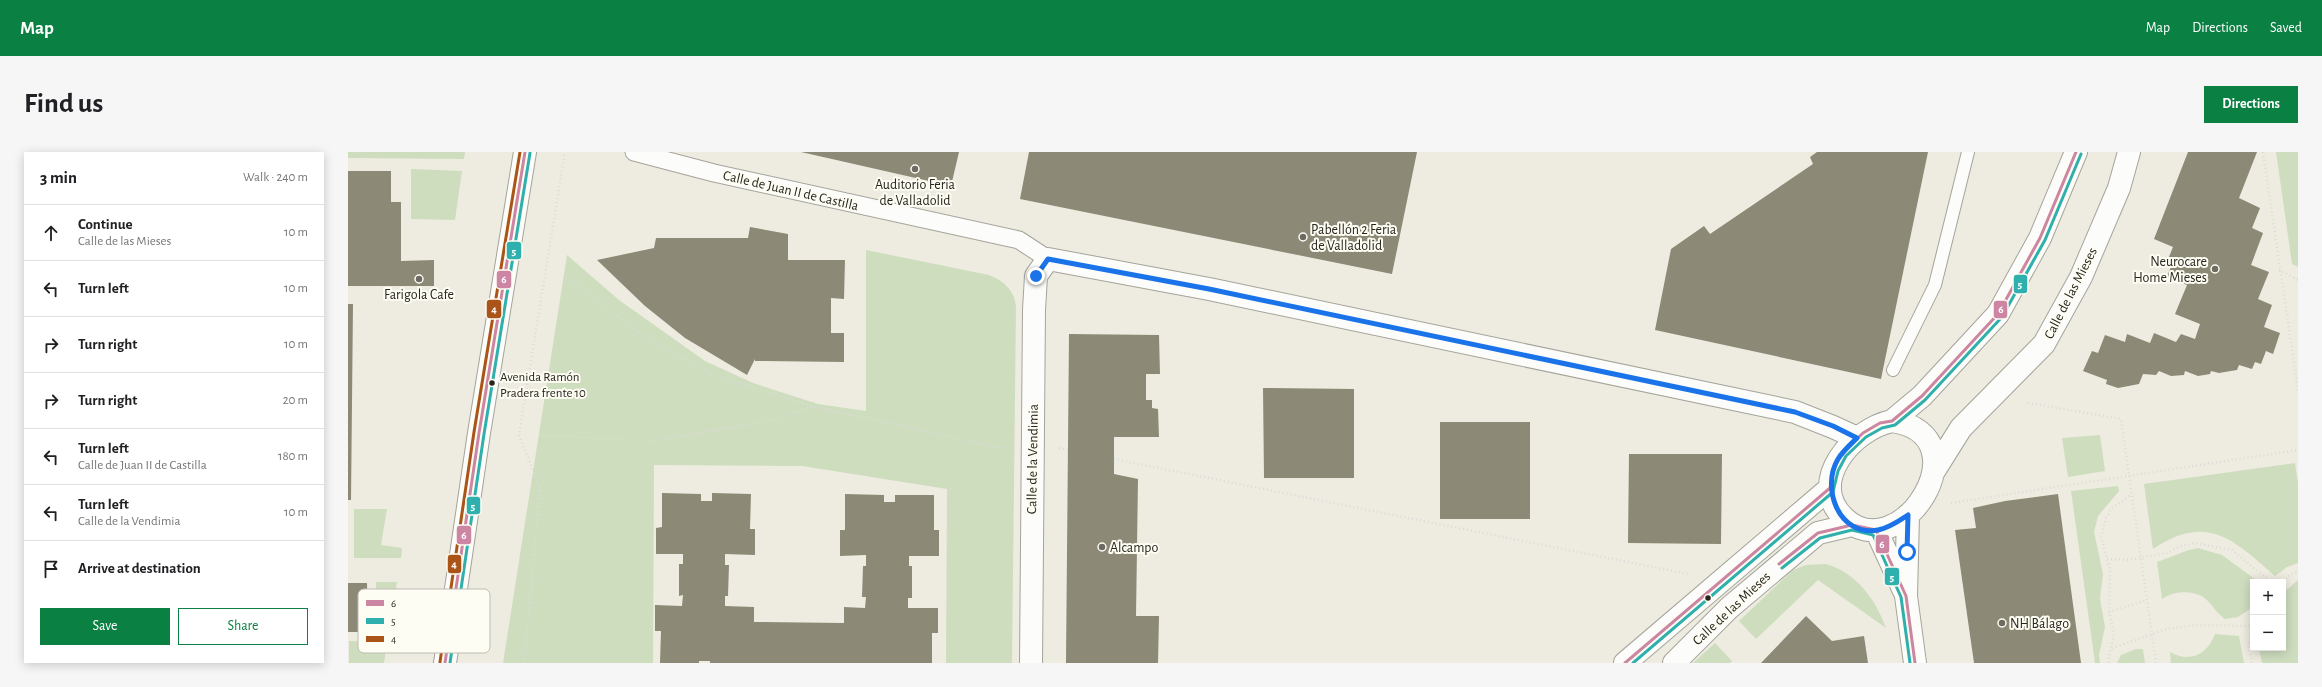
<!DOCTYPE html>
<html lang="en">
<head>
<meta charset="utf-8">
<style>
  :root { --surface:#fff; --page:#f6f6f6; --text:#202124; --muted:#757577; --line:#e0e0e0; --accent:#0b8043 }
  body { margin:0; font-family:"Alegreya Sans",sans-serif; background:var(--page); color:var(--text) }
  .controls { position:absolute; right:12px; bottom:12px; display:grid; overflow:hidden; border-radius:0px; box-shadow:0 2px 10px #0003 }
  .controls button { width:36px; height:36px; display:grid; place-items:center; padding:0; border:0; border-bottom:1px solid var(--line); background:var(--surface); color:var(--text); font:20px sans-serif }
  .stop { position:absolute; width:12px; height:12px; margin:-9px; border:3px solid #1a73e8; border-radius:50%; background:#fff }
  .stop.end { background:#1a73e8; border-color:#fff; box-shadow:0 1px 4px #0008 }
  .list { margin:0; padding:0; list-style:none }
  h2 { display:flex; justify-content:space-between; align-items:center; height:52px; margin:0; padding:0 16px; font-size:17px }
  h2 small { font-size:13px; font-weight:400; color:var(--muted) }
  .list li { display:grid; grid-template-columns:26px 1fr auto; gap:12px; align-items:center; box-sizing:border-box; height:56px; padding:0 16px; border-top:1px solid var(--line) }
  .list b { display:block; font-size:15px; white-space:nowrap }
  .list p { margin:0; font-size:13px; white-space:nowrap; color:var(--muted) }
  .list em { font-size:13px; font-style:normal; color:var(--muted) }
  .actions { display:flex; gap:8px; padding:12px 16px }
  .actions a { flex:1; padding:9px 0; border:1px solid var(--accent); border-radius:0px; text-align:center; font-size:14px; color:var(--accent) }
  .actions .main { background:var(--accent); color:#fff }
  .icon { flex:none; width:22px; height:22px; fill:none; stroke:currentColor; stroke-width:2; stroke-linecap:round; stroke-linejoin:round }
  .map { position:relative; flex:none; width:1950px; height:511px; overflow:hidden; border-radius:0px }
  header { display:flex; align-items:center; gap:24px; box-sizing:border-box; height:56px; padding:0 20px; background:var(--accent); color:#fff }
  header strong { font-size:19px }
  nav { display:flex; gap:22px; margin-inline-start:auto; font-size:14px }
  .intro { display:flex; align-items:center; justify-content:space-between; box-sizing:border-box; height:96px; padding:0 24px }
  h1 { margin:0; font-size:28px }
  .button { padding:10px 18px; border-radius:0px; background:var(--accent); color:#fff; font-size:14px; font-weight:700 }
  main { display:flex; gap:24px; padding:0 24px }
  aside { flex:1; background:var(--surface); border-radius:0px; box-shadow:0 2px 10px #0003 }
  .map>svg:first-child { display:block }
</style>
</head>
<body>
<header>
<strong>Map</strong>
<nav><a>Map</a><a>Directions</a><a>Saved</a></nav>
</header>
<div class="intro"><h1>Find us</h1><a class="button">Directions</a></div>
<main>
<aside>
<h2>3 min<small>Walk · 240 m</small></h2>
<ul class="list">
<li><svg class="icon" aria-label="ahead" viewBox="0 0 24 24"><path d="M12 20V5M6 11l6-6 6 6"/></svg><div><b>Continue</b><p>Calle de las Mieses</p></div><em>10 m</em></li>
<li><svg class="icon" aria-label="left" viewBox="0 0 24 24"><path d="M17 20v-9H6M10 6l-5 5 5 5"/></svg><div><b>Turn left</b></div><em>10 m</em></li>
<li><svg class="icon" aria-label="right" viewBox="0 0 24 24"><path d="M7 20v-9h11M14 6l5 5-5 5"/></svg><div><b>Turn right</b></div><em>10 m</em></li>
<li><svg class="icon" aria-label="right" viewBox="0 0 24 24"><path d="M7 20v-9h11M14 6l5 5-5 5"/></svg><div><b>Turn right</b></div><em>20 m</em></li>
<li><svg class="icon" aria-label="left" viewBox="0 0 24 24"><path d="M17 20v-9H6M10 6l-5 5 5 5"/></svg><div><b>Turn left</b><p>Calle de Juan II de Castilla</p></div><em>180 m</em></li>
<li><svg class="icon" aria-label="left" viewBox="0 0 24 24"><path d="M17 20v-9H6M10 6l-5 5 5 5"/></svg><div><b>Turn left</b><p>Calle de la Vendimia</p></div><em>10 m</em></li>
<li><svg class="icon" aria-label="arrive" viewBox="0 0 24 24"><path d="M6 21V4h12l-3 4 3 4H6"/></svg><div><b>Arrive at destination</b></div></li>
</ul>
<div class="actions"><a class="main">Save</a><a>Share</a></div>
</aside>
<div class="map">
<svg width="1950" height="511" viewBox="0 0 1950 511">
  <rect width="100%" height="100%" fill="#eeece0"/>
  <path fill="#ceddbe" d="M0,0H117L116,7L0,6Z
    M1928,0H1950V115L1944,112Z
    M63,17L114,19L107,68L63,67Z
    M518,98L641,123C656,129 667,139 668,155L664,511H598L599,337L454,314L306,313L305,511H155L219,103L271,148L357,209L405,231L470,252L518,259Z
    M1752,283L1757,319L1720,325L1714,286Z
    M1947,311L1950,331V411L1939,415L1927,424C1885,387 1859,361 1805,397L1796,332Z
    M1770,334L1771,339L1750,364L1746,380L1755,422L1752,447L1757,475L1751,503L1752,511H1747L1723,339Z
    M6,357H39L33,393L54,396L53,406H6Z
    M1850,396L1874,403L1911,430H1905V455L1890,465L1877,467C1868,461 1863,450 1854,444C1842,438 1824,439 1814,447L1809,410L1841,398Z
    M1478,412C1508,420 1528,448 1538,476L1470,428L1408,487L1391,469L1445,418L1458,413Z
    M1950,428V511H1914L1911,496H1935V441Z
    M28,430H49L41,481H28Z
    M1867,482L1891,484L1896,511H1823L1822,500C1842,511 1859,503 1867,482Z
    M1,489L39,490L36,511H1Z
    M1367,491L1384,509L1382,511H1345Z
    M1788,497H1795L1797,511H1769L1773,503Z"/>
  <path fill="#8c8976" d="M453,0H611L603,34Z
    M681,0H1069L1044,122L672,47Z
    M1469,0H1580L1533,227L1307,178L1323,97L1356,74L1362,82L1465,12L1462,5Z
    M1840,0H1909L1891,46L1912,56L1904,76L1915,81L1903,113L1921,120L1910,147L1924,153L1916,175L1932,181L1925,202L1918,199L1913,212L1907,210L1904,217L1891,213L1889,218L1871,221L1863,219L1862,222L1850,224L1837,219L1836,223L1823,224L1811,219L1808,223L1795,222L1791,232L1770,236L1758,232L1759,228L1735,219L1744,199L1750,201L1757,183L1777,190L1779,182L1802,191L1806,181L1828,190L1833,182L1847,187L1852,172L1827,162L1839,133L1819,124L1827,106L1821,105L1825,95L1806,87Z
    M0,19H43V50H53V109L86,108V134H0Z
    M402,75L440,82V108H497L496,147L483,146V181H496V210L407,209V207L399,223L337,186L297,154L249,108L306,96L308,86H400Z
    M0,152H5L3,348H0Z
    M721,182L811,183L812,222H798V248H804V256L810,257L811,285H766V322L790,327L788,464H811L810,511H718Z
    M915,236L1006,237V326H916Z
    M1092,270H1182V367H1092Z
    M1281,302H1374L1373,392L1280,391Z
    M314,341L353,342V349H364V341L403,342L402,377H407V403L377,402V413H381L380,444H377V454L406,455V470L496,471V455L517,456L518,445H514L515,414H518V403L492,404V378H497V342L536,343V350H547V343H586V378H591V404H561V414H564V446H560V456H590V481H584V511H362V509H351V511H312L313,479H307V453L334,454L335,443L331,444V412H335V402H308V376L314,375Z
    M1710,342L1733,511H1626L1607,378L1628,376L1625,356L1657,349Z
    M0,431H19L20,480H0Z
    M1458,464L1484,489L1516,484L1520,511H1413Z"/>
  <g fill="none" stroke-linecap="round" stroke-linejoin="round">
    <defs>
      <path id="service" d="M1545,218L1587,133L1620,0"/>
      <path id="pedestrian" d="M286,0L366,21L671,88L700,107"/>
      <path id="minor" d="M97,511L131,281L177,0
        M683,511L686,158L688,124L700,107L861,137L1447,260L1485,275L1509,286
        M1277,511L1482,336
        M1326,511L1381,456L1470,381L1504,373"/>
      <path id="secondary" d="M1544,269L1574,244L1650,162L1692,86L1728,0
        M1544,269C1639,283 1551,421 1495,365C1459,329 1505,277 1544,269Z
        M1586,319L1613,276L1696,192L1733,125L1771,36L1781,0
        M1560,363L1558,444L1567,511
        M1528,378L1556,439"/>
    </defs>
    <use href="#service" stroke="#a5a49b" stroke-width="14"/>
    <use href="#pedestrian" stroke="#a5a49b" stroke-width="19"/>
    <use href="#minor" stroke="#a5a49b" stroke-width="24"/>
    <use href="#secondary" stroke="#a5a49b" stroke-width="24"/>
    <path stroke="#dbdbd8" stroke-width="2.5" stroke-dasharray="1 3" stroke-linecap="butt" d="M1915,0L1950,238
      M1931,118L1950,128
      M218,124L290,180L362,222L464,254
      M1680,251L1773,267L1808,511
      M191,283L305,289L432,267L464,254L658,297
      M711,296L720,298
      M766,307L1340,422
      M1603,351L1950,298
      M1759,407L1781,408L1819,401L1833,394L1847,391L1884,398L1923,430
      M1935,430L1943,422L1950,420
      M1761,460L1799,448
      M1764,496L1819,477L1849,473L1903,474
      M175,511L177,505L192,335L171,283L217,0
      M1760,511L1766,481L1761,460L1762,417L1753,385L1758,366L1764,356L1784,342
      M1904,511L1901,495L1905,468"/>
    <use href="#service" stroke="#fcfcfa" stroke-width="12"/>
    <use href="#pedestrian" stroke="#fcfcfa" stroke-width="17"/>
    <use href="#minor" stroke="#fcfcfa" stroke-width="22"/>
    <use href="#secondary" stroke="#fcfcfa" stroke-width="22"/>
    <defs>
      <path id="bus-1" d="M1431,412L1470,381L1504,373L1528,378L1558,444L1567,511
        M97,511L131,281L177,0
        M1277,511L1482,336L1485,317L1494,301L1515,281L1532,271L1544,269L1574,244L1650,162L1692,86L1728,0"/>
      <path id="bus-2" d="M1434,416L1472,386L1504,378L1525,383L1553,445L1562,511
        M102,511L136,282L182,1
        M1285,511L1485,340L1490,319L1498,304L1518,285L1534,276L1547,273L1577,248L1654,165L1697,88L1733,2"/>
      <path id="bus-3" d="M92,510L126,280L172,0"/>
    </defs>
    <use href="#bus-1" stroke="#fefdf4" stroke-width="6"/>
    <use href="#bus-2" stroke="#fefdf4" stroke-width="6"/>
    <use href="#bus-3" stroke="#fefdf4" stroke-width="6"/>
    <use href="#bus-1" stroke="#cc86a3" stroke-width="3"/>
    <use href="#bus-2" stroke="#2fb0af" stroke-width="3"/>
    <use href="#bus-3" stroke="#aa541a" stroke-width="3"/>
  </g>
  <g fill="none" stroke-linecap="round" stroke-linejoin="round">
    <path stroke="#1a73e8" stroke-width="5" d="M688,124L700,107L861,137L1447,260L1485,274L1509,286C1502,293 1495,299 1490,307C1473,335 1490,385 1530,378C1541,376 1551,369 1560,363L1559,400"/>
  </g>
  <g fill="#6d6b61" stroke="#fefdf4" stroke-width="1.5">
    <circle cx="567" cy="17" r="4"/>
    <circle cx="955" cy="85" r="4"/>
    <circle cx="1867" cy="117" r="4"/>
    <circle cx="71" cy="127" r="4"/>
    <circle cx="754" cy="395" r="4"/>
    <circle cx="1654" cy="471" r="4"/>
  </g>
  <g fill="#27251d" stroke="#fefdf4" stroke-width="1.5">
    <circle cx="144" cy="231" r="3.5"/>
    <circle cx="1360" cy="446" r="3.5"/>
  </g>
  <g text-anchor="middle" stroke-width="4" stroke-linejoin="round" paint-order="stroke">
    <g font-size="13" fill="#27251d" stroke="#fefdf4" text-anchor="start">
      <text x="152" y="229">Avenida Ramón<tspan x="152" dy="16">Pradera frente 10</tspan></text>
    </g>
    <g font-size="14" fill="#27251d" stroke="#fefdf4" text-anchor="start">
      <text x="567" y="37" text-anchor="middle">Auditorio Feria<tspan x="567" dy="16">de Valladolid</tspan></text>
      <text x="963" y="82">Pabellón 2 Feria<tspan x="963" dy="16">de Valladolid</tspan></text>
      <text x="1859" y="114" text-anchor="end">Neurocare<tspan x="1859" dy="16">Home Mieses</tspan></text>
      <text x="71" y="147" text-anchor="middle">Farigola Cafe</text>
      <text x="762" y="400">Alcampo</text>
      <text x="1662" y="476">NH Bálago</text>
    </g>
    <g font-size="14" fill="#27251d" stroke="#fefdf4">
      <text transform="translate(443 38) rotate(13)" y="5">Calle de Juan II de Castilla</text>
      <text transform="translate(1722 141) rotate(-63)" y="5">Calle de las Mieses</text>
      <text transform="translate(684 307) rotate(-89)" y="5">Calle de la Vendimia</text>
      <text transform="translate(1383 456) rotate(-43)" y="5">Calle de las Mieses</text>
    </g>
  </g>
  <rect x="10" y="437" width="132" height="64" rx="6" fill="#fefdf4" stroke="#bebcb4" stroke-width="1"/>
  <rect x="18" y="448" width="18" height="6" fill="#cc86a3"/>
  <rect x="18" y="466" width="18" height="6" fill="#2fb0af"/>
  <rect x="18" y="484" width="18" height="6" fill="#aa541a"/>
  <g font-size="11" fill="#27251d">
    <text x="43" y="455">6</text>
    <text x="43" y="473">5</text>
    <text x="43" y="491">4</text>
  </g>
  <g stroke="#fefdf4" stroke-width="1.5">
    <rect x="158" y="89" width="16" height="19" rx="4" fill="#2fb0af"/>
    <rect x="148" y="118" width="16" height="19" rx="4" fill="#cc86a3"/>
    <rect x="1665" y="122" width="15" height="20" rx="4" fill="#2fb0af"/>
    <rect x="138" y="147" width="16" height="20" rx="4" fill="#aa541a"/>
    <rect x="1645" y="148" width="15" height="19" rx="4" fill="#cc86a3"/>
    <rect x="118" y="344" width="15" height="19" rx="4" fill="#2fb0af"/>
    <rect x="108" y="373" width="16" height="20" rx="4" fill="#cc86a3"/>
    <rect x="1527" y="382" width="15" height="20" rx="4" fill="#cc86a3"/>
    <rect x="99" y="402" width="15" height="20" rx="4" fill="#aa541a"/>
    <rect x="1536" y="415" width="16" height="19" rx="4" fill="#2fb0af"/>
  </g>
  <g font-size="11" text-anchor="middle" font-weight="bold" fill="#fff">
    <text x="166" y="103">5</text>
    <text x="156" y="131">6</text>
    <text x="1672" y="136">5</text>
    <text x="146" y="161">4</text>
    <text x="1653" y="161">6</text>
    <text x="125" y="358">5</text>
    <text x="116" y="387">6</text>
    <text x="1534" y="396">6</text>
    <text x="106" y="416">4</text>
    <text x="1544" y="429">5</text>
  </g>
</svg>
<div class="controls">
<button>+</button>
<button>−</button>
</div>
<div class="stop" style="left:1559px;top:400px"></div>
<div class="stop end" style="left:688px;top:124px"></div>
</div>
</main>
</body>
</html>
